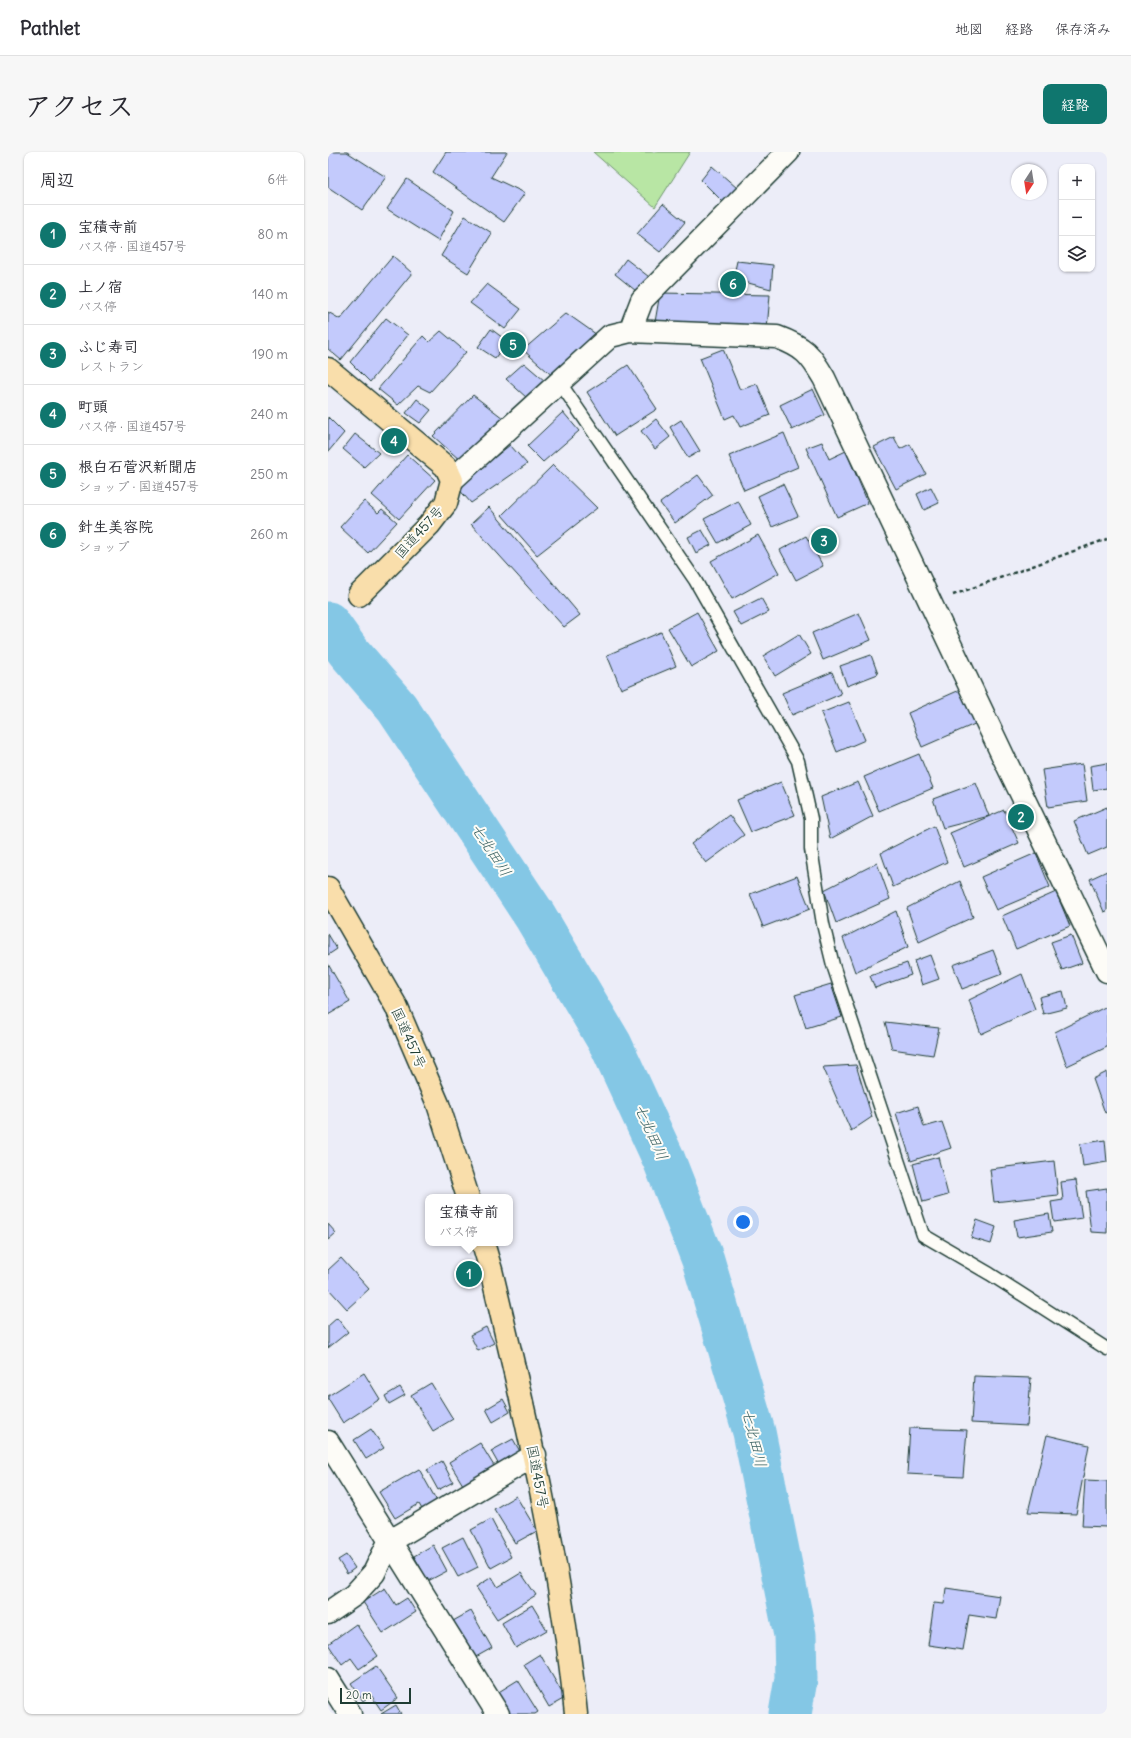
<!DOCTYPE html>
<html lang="ja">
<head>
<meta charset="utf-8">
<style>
  :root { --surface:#fff; --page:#f7f7f7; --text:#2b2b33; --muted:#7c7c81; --line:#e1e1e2; --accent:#0f766e }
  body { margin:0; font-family:Delius,"Klee One",sans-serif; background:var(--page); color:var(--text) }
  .controls { position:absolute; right:12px; top:12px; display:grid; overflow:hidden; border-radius:8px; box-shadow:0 1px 3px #0004 }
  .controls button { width:36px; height:36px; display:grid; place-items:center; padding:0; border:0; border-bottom:1px solid var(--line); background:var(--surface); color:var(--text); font:20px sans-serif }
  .compass { position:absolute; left:683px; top:12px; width:36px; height:36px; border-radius:50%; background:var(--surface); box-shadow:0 1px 3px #0004; rotate:192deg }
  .scale { position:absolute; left:12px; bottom:10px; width:71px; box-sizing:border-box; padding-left:4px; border:2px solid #1f3d34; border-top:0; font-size:11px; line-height:14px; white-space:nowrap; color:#1f3d34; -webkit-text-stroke:3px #fdfcf7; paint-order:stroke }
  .you { position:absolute; left:415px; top:1070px; width:14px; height:14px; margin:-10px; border:3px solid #fff; border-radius:50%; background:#1a73e8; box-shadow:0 0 0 6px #1a73e833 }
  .badge { display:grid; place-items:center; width:26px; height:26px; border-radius:50%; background:var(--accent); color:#fff; font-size:13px; font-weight:700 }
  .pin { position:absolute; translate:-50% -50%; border:2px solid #fff; box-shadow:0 1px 4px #0006 }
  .popup { position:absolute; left:97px; top:1042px; width:88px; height:52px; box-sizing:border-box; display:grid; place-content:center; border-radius:8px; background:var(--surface); filter:drop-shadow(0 1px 3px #0005); font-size:13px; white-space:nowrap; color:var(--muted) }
  .popup b { font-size:15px; color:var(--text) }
  .popup::after { content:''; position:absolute; left:50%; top:100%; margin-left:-8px; border:8px solid transparent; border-top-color:var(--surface) }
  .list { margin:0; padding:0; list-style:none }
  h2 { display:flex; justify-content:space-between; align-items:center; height:52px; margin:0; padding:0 16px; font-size:17px }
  h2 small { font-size:13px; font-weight:400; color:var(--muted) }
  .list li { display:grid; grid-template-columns:26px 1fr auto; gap:12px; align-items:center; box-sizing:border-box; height:60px; padding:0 16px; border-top:1px solid var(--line) }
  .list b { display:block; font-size:15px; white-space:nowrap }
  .list p { margin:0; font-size:13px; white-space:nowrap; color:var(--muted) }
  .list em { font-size:13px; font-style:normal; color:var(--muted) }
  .icon { flex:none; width:22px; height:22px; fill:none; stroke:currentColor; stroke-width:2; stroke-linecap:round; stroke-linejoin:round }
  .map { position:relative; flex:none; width:779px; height:1562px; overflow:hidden; border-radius:8px }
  header { display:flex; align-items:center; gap:24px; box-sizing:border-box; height:56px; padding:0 20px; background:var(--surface); border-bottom:1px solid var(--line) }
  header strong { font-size:19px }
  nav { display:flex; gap:22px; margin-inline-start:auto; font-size:14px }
  .intro { display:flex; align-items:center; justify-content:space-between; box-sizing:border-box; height:96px; padding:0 24px }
  h1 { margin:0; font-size:28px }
  .button { padding:10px 18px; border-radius:8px; background:var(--accent); color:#fff; font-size:14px; font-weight:700 }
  main { display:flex; gap:24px; padding:0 24px }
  aside { flex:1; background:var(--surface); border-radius:8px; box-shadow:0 1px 3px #0004 }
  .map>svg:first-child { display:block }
</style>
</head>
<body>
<header>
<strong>Pathlet</strong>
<nav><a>地図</a><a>経路</a><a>保存済み</a></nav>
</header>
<div class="intro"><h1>アクセス</h1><a class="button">経路</a></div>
<main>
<aside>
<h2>周辺<small>6件</small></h2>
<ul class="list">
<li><span class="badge">1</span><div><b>宝積寺前</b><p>バス停 · 国道457号</p></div><em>80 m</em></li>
<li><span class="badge">2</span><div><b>上ノ宿</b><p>バス停</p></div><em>140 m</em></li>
<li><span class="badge">3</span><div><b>ふじ寿司</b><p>レストラン</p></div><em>190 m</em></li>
<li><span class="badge">4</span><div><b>町頭</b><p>バス停 · 国道457号</p></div><em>240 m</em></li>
<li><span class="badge">5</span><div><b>根白石菅沢新聞店</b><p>ショップ · 国道457号</p></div><em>250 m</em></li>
<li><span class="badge">6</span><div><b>針生美容院</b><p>ショップ</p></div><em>260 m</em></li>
</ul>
</aside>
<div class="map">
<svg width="779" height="1562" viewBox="0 0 779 1562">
  <rect width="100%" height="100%" fill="#ecedf8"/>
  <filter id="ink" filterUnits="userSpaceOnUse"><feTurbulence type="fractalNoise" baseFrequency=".025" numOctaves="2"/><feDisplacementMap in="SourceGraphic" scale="8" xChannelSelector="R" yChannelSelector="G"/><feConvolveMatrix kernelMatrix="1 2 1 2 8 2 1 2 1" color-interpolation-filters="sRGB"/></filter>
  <g filter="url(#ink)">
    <path fill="#b8e6a4" stroke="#6c926c" d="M265,0H362L327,55Z"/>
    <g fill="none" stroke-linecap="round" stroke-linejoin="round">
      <path stroke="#84c7e5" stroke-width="43" d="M0,471L20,499L69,556L207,764L283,893L336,1008L375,1108L426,1280L467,1483L468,1527L462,1562"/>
    </g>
    <path fill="#c3cafc" stroke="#1f3d34" d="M0,0H19L58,25L34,58L0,35Z
      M118,0H179L163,25L197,41L176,70L105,20Z
      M384,14L409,36L396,51L373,28Z
      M79,27L126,59L110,89L59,57Z
      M335,52L357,70L332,100L309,82Z
      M137,64L164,81L140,121L113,104Z
      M65,104L84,121L13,208L0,197V160L12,167Z
      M298,107L325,128L313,143L287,122Z
      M409,109L445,113L443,137L405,127Z
      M159,132L193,157L177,177L142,151Z
      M332,141L442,143L439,177L327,170Z
      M238,161L272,185L227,226L195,198Z
      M58,166L80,183L42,230L22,210Z
      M163,177L179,189L167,206L150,195Z
      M113,179L138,200L102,240L90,234L70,253L50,237L95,184L101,190Z
      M395,197L412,238L429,232L442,263L412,275L406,263L397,267L372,206Z
      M196,211L217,229L199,246L178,227Z
      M300,213L329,257L287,284L259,240Z
      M485,237L497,263L464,278L452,253Z
      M145,243L175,266L133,309L105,284Z
      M89,247L103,258L92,271L78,261Z
      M235,260L251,279L215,310L199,294Z
      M0,265L16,281L0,300Z
      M328,267L342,285L327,297L313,279Z
      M353,268L372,299L360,306L342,275Z
      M456,281L470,315L416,338L401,304Z
      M27,282L51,301L36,315L15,297Z
      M566,285L572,297L582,292L598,322L568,337L546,295Z
      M494,290L501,307L518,299L540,351L509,365L478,296Z
      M182,293L199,312L143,351L129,335Z
      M79,303L107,328L71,367L44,343Z
      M225,313L269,356L209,403L174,363Z
      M370,323L385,343L347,371L332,351Z
      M455,332L470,364L444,375L430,344Z
      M603,335L611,351L596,358L589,342Z
      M36,349L50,361L54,357L69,370L40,401L12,375Z
      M410,349L423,373L390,391L376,367Z
      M161,355L252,463L236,475L143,372Z
      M374,378L383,393L368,401L360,385Z
      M430,383L451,421L404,447L383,409Z
      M478,384L495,414L468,428L452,398Z
      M433,446L441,460L413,474L405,460Z
      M369,460L391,499L363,515L340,476Z
      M531,461L543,488L495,508L484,481Z
      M333,480L348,514L293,537L279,503Z
      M471,482L483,502L447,524L435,504Z
      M543,503L550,522L519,534L512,514Z
      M504,520L513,542L464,563L454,541Z
      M634,537L649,571L594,595L580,561Z
      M521,550L537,588L509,600L493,561Z
      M591,602L605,636L551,659L536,625Z
      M779,611V636L765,638L762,614Z
      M754,612L759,649L720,655L714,618Z
      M453,630L467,663L423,680L409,648Z
      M530,630L545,664L502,687L493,645Z
      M648,631L661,664L615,676L605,647Z
      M779,655V695L760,703L746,669Z
      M676,658L691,691L636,715L622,681Z
      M401,663L416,683L378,711L363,692Z
      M606,674L619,710L565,735L553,701Z
      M708,701L722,735L668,758L653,725Z
      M549,711L562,747L508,771L496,738Z
      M779,719V759L776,760L762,727Z
      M469,724L482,757L435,775L422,742Z
      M632,729L645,765L591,790L579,756Z
      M728,740L742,774L688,797L674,764Z
      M568,759L580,795L527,820L515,786Z
      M0,782L9,797L0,803Z
      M743,783L754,811L734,818L723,790Z
      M665,798L674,822L634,837L625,813Z
      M602,803L611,827L594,833L586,809Z
      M579,811L583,823L547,836L542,824Z
      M0,812L22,850L0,863Z
      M694,822L707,857L653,882L641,848Z
      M503,832L514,865L478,876L467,843Z
      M735,839L739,856L715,862L711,845Z
      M779,854V895L739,914L727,880Z
      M557,870L611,876L605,903L564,897Z
      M528,913L544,965L523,979L495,915Z
      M779,920V960L777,961L765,927Z
      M590,954L596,975L614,970L623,996L583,1009L568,961Z
      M777,988L779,1010L755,1014L752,992Z
      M610,1005L620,1043L595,1050L585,1012Z
      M726,1009L730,1043L666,1050L662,1017Z
      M748,1028L754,1066L726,1070L723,1050L735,1048L733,1030Z
      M779,1036V1081L763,1080L758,1039Z
      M721,1062L724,1080L689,1085L686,1068Z
      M649,1068L668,1075L663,1092L643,1086Z
      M0,1072L8,1081L0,1088Z
      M13,1106L41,1137L19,1157L0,1136V1118Z
      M9,1166L20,1180L0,1196V1174Z
      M158,1175L166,1191L150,1199L142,1183Z
      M36,1221L52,1247L15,1271L0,1247V1244Z
      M646,1224L703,1226L699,1274L643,1271Z
      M103,1231L125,1267L105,1279L83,1243Z
      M72,1235L77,1243L61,1252L57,1244Z
      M175,1247L182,1260L165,1270L158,1257Z
      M582,1276L639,1278L635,1325L579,1322Z
      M43,1277L56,1296L38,1307L26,1288Z
      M719,1283L761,1293L748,1362L700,1360Z
      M185,1287L194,1303L172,1315L163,1299Z
      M152,1291L166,1314L135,1333L121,1310Z
      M114,1309L125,1330L110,1338L99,1318Z
      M91,1317L110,1351L95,1359L91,1352L67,1366L51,1340Z
      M757,1328L779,1329V1375L754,1374Z
      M188,1344L209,1379L187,1391L166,1357Z
      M163,1367L183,1405L163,1416L143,1378Z
      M135,1385L150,1415L130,1425L114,1396Z
      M105,1393L119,1419L100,1429L86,1404Z
      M18,1403L27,1416L19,1422L10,1408Z
      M193,1421L208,1443L169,1467L148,1435L164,1425L170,1435Z
      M57,1436L68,1453L79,1446L88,1460L55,1481L35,1450Z
      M618,1436L672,1444L668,1467L641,1463L635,1498L600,1493L606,1451L616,1452Z
      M204,1453L219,1478L188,1496L174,1471Z
      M143,1459L164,1496L146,1506L125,1469Z
      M28,1472L50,1504L31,1517L23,1506L14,1513L0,1492Z
      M212,1502L237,1546L221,1555L196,1512Z
      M48,1514L70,1546L53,1558L43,1543L35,1549L23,1531Z
      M190,1528L210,1560L207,1562H182L169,1541Z
      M68,1553L73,1562H53Z"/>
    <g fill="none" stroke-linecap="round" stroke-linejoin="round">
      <defs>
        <path id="lane" d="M232,231L367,428L470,609L483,667V697L495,772L505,813L595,1083L662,1122L779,1197"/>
        <path id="street" d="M302,179L314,148L460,0
          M124,328L282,184L302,179L449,185C476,195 482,202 496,226L676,606L779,819
          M0,1290L170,1562
          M0,1461L26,1443L46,1421L61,1390L207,1303
          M0,1527L22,1562"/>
        <path id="highway" d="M0,217L118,315L124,328L118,351L101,373L31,443
          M0,736L68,854L110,952L140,1045
          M155,1091L163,1118C198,1265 233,1412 248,1562"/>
      </defs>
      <use href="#lane" stroke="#1f3d34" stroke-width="15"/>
      <use href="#street" stroke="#1f3d34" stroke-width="25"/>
      <use href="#highway" stroke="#1f3d34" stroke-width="25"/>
      <path stroke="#1f3d34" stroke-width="2.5" stroke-dasharray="4 3" stroke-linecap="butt" d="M625,443L779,387"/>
      <use href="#lane" stroke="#fdfcf7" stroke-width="12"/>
      <use href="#street" stroke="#fdfcf7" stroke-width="22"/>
      <use href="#highway" stroke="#f9deab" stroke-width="22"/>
    </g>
  </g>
  <g text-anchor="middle" stroke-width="4" stroke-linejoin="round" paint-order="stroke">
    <g font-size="14" fill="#1f3d34" stroke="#fdfcf7">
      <text transform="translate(91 380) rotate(-48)" y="5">国道457号</text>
      <text transform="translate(81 886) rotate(66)" y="5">国道457号</text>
      <text transform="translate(210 1325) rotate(79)" y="5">国道457号</text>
    </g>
    <g font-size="15" font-style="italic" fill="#386060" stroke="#fdfcf7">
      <text transform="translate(163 698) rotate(57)" y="5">七北田川</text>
      <text transform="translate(323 980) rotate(66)" y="5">七北田川</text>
      <text transform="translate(426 1286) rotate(76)" y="5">七北田川</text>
    </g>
  </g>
</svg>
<div class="controls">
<button>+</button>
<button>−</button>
<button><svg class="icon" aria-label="layers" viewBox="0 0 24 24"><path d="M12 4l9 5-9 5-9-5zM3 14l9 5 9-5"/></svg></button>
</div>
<svg class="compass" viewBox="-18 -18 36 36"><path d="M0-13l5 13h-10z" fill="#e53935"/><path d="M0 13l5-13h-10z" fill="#7c7c81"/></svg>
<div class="scale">20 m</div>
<div class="you"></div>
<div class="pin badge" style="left:141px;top:1122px">1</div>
<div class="popup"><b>宝積寺前</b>バス停</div>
<div class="pin badge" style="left:693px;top:665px">2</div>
<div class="pin badge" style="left:496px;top:389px">3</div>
<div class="pin badge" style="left:66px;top:289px">4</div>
<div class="pin badge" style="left:185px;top:193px">5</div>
<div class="pin badge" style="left:405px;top:132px">6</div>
</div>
</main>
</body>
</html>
